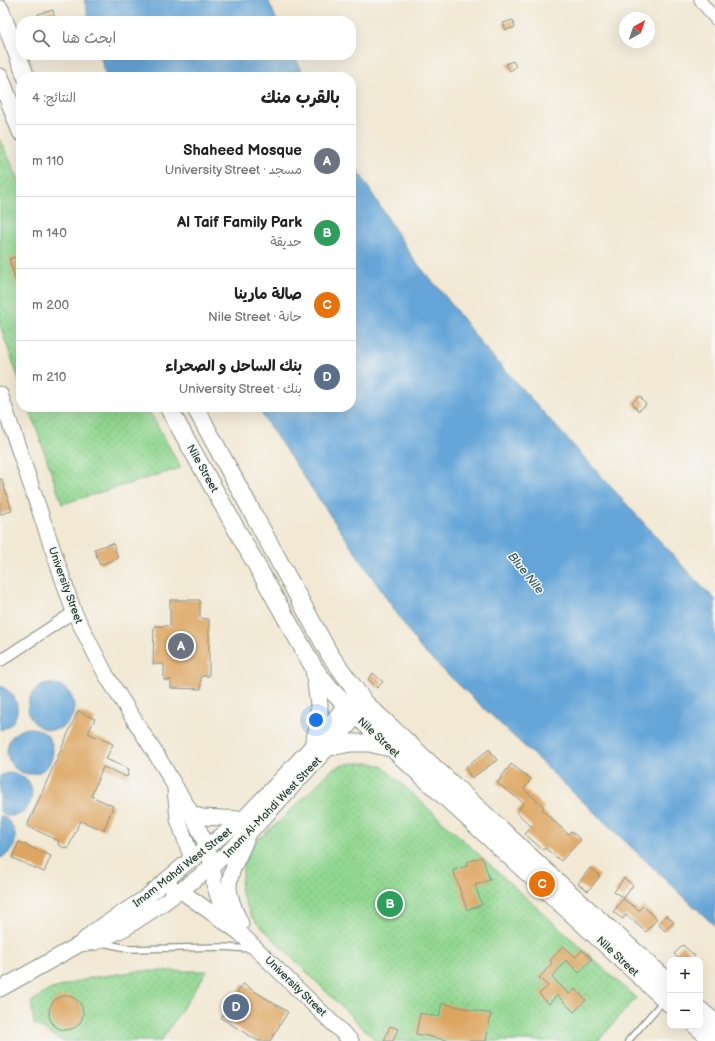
<!DOCTYPE html>
<html lang="ar">
<head>
<meta charset="utf-8">
<style>
  :root { --surface:#fff; --page:#f6f6f6; --text:#222; --muted:#767676; --line:#e0e0e0; --accent:#db2777 }
  body { margin:0; font-family:"Balsamiq Sans","Playpen Sans Arabic",sans-serif; background:var(--page); color:var(--text); direction:rtl }
  .controls { position:absolute; right:12px; bottom:12px; display:grid; overflow:hidden; border-radius:8px; box-shadow:0 4px 16px #0002 }
  .controls button { width:36px; height:36px; display:grid; place-items:center; padding:0; border:0; border-bottom:1px solid var(--line); background:var(--surface); color:var(--text); font:20px sans-serif }
  .compass { position:absolute; left:619px; top:12px; width:36px; height:36px; border-radius:50%; background:var(--surface); box-shadow:0 4px 16px #0002; rotate:40deg }
  .you { position:absolute; left:316px; top:720px; width:14px; height:14px; margin:-10px; border:3px solid #fff; border-radius:50%; background:#1a73e8; box-shadow:0 0 0 6px #1a73e833 }
  .badge { display:grid; place-items:center; width:26px; height:26px; border-radius:50%; background:var(--accent); color:#fff; font-size:13px; font-weight:700 }
  .pin { position:absolute; translate:-50% -50%; border:2px solid #fff; box-shadow:0 1px 4px #0006 }
  .list { margin:0; padding:0; list-style:none }
  h2 { display:flex; justify-content:space-between; align-items:center; height:52px; margin:0; padding:0 16px; font-size:17px }
  h2 small { font-size:13px; font-weight:400; color:var(--muted) }
  .list li { display:grid; grid-template-columns:26px 1fr auto; gap:12px; align-items:center; box-sizing:border-box; height:72px; padding:0 16px; border-top:1px solid var(--line) }
  .list b { display:block; font-size:15px; white-space:nowrap }
  .list p { margin:0; font-size:13px; white-space:nowrap; color:var(--muted) }
  .list em { font-size:13px; font-style:normal; color:var(--muted) }
  .icon { flex:none; width:22px; height:22px; fill:none; stroke:currentColor; stroke-width:2; stroke-linecap:round; stroke-linejoin:round }
  .map { position:relative; flex:none; width:715px; height:1041px; overflow:hidden; direction:ltr }
  .search { position:absolute; background:var(--surface); box-shadow:0 4px 16px #0002; left:16px; top:16px; width:340px; height:44px; display:flex; align-items:center; gap:10px; box-sizing:border-box; padding:0 14px; border-radius:16px; color:var(--muted); font-size:15px }
  .panel { position:absolute; background:var(--surface); box-shadow:0 4px 16px #0002; left:16px; top:72px; width:340px; height:340px; border-radius:16px; direction:rtl }
  .map>svg:first-child { display:block }
</style>
</head>
<body>
<div class="map">
<svg width="715" height="1041" viewBox="0 0 715 1041">
  <defs>
    <pattern id="park-dots" width="8" height="8" patternUnits="userSpaceOnUse"><rect width="8" height="8" fill="#92d791"/><path d="M2 2h.1M6 6h.1" fill="none" stroke="#7db97e" stroke-width="1.8" stroke-linecap="round"/></pattern>
  </defs>
  <rect width="100%" height="100%" fill="#f6f6f2"/>
  <filter id="ink" filterUnits="userSpaceOnUse"><feTurbulence type="fractalNoise" baseFrequency=".025" numOctaves="2"/><feDisplacementMap in="SourceGraphic" scale="8" xChannelSelector="R" yChannelSelector="G"/><feConvolveMatrix kernelMatrix="1 2 1 2 8 2 1 2 1" color-interpolation-filters="sRGB"/></filter>
  <filter id="wash" filterUnits="userSpaceOnUse"><feTurbulence type="fractalNoise" baseFrequency=".012" numOctaves="4" result="noise"/><feDisplacementMap in="SourceGraphic" scale="16" xChannelSelector="R" yChannelSelector="G"/><feGaussianBlur stdDeviation="0.9" result="paint"/><feColorMatrix in="noise" values="0 0 0 0 0 0 0 0 0 0 0 0 0 0 0 0 0 1.4 0 .05"/><feComposite in="paint" operator="in"/></filter>
  <g filter="url(#wash)">
    <rect width="100%" height="100%" fill="#f2e8d3"/>
    <path fill="url(#park-dots)" stroke="#588a62" d="M0,139L21,184V385L0,325Z
      M29,407H147L181,468L62,504Z
      M351,763H372L382,766L636,998L598,1041H376L252,918L240,890L244,863L254,842L279,822L333,768Z
      M139,971H207L161,1041H62L34,1024L31,1002L49,990L90,978Z"/>
    <path fill="#65a5d8" stroke="#427186" d="M84,0H268L277,21H90Z
      M100,55H294L305,77H106Z
      M351,160L414,260L445,296L483,346L701,586L715,599V926L421,649L264,418L258,407H351Z
      M28 707a23 23 0 1 1 46 0a23 23 0 1 1-46 0Z
      M0,686C22,694 24,723 0,730Z
      M7 751a23 23 0 1 1 46 0a23 23 0 1 1-46 0Z
      M8,773C50,773 30,831 0,812V776Z
      M0,815C19,824 22,850 0,858Z"/>
    <g id="blocks">
      <path fill="#dda561" d="M53,10L55,21H40L38,14Z
        M513,20L515,27L506,30L503,23Z
        M513,61L516,67L510,71L506,64Z
        M21,255V291L19,292L9,259Z
        M640,396L646,405L638,411L632,402Z
        M0,479H2L12,511L0,514Z
        M113,543L118,558L100,565L94,549Z
        M170,600H200V618L209,619V676H201V689L171,688V680H164V664H153L154,626H170Z
        M373,673L383,682L377,688L368,679Z
        M78,711L95,719L88,733L113,744L106,759L129,769L127,777L103,767L91,796L113,806L104,830L80,821L68,849L58,845L59,841L27,826Z
        M489,749L497,760L472,778L465,768Z
        M511,764L531,779L524,789L544,807L542,810L568,834L571,831L581,840L561,861L545,848L543,850L525,834L532,827L516,812L524,803L497,783Z
        M19,842L51,856L44,872L12,858Z
        M482,857L490,880L475,885L482,905L467,910L453,870L467,866L466,862Z
        M590,868L600,876L588,891L578,884Z
        M624,878L633,885L624,898L614,892Z
        M623,899L639,910L643,906L657,919L646,932L626,915L623,919L613,912Z
        M666,915L674,922L665,931L658,924Z
        M683,945L695,956L691,960H680L674,954Z
        M563,946L576,957L582,950L592,959L579,973L566,960L552,977L569,994L575,989L586,1000L574,1012L557,995L549,1004L539,994L548,986L539,978L552,963L550,961Z
        M243,984L288,1012L270,1041H258L221,1018Z
        M49 1013a17 17 0 1 1 34 0a17 17 0 1 1-34 0Z
        M442,1003L491,1014L486,1041H452L416,1034L420,1013L439,1017Z
        M390,1026L398,1029L393,1041H384Z"/>
    </g>
  </g>
  <g filter="url(#ink)">
    <use href="#blocks" fill-opacity="0" stroke="#889284" stroke-width="1"/>
    <g fill="none" stroke-linecap="round" stroke-linejoin="round">
      <defs>
        <path id="lane" d="M103,943L131,949L222,947L251,949
          M628,1041L664,1000"/>
        <path id="street" d="M700,0L715,19
          M0,661L74,612"/>
        <path id="secondary" d="M0,394L74,612L106,675L164,767L170,778L192,814L207,847L214,876V884L222,909L240,933
          M175,789L178,819L192,859
          M192,814L202,817L243,819
          M172,888L181,891L240,933L351,1041
          M241,924C236,913 230,901 229,888C229,871 240,855 246,840
          M80,944L97,942L127,927L162,904L212,867L259,823L348,726L363,707
          M0,989L80,944L93,932L145,898L184,865L243,819L271,790L313,745L353,696"/>
        <path id="primary" d="M0,9L26,77
          M0,77L21,132
          M168,407L314,668L329,688L357,716L670,1004
          M195,407L330,655L366,704L564,888L670,983
          M313,745L319,724V705L314,668
          M330,747L351,743H369L391,748
          M700,1010L715,1023
          M696,1026L714,1041"/>
      </defs>
      <use href="#lane" stroke="#889284" stroke-width="8"/>
      <use href="#street" stroke="#889284" stroke-width="13"/>
      <use href="#secondary" stroke="#889284" stroke-width="17"/>
      <use href="#primary" stroke="#889284" stroke-width="19"/>
      <use href="#lane" stroke="#fff" stroke-width="5.5"/>
      <use href="#street" stroke="#fff" stroke-width="11"/>
      <use href="#secondary" stroke="#fff" stroke-width="15"/>
      <use href="#primary" stroke="#fff" stroke-width="17"/>
    </g>
  </g>
  <g text-anchor="middle" stroke-width="3" stroke-linejoin="round" paint-order="stroke">
    <g font-size="11" fill="#1f3d34" stroke="#f6f6f2">
      <text transform="translate(203 468) rotate(61)" y="4">Nile Street</text>
      <text transform="translate(66 585) rotate(70)" y="4">University Street</text>
      <text transform="translate(379 737) rotate(43)" y="4">Nile Street</text>
      <text transform="translate(272 807) rotate(-46)" y="4">Imam Al-Mahdi West Street</text>
      <text transform="translate(182 867) rotate(-38)" y="4">Imam Mahdi West Street</text>
      <text transform="translate(618 956) rotate(43)" y="4">Nile Street</text>
      <text transform="translate(296 986) rotate(44)" y="4">University Street</text>
    </g>
    <g font-size="12" font-style="italic" fill="#345c65" stroke="#f6f6f2">
      <text transform="translate(526 573) rotate(51)" y="4">Blue Nile</text>
    </g>
  </g>
</svg>
<div class="controls">
<button>+</button>
<button>−</button>
</div>
<svg class="compass" viewBox="-18 -18 36 36"><path d="M0-13l5 13h-10z" fill="#e53935"/><path d="M0 13l5-13h-10z" fill="#767676"/></svg>
<div class="you"></div>
<div class="pin badge" style="left:181px;top:646px;background:#6b7280">A</div>
<div class="pin badge" style="left:390px;top:904px;background:#2e9e5b">B</div>
<div class="pin badge" style="left:542px;top:884px;background:#e8710a">C</div>
<div class="pin badge" style="left:236px;top:1007px;background:#5c6f8a">D</div>
<div class="search"><svg class="icon" aria-label="search" viewBox="0 0 24 24"><circle cx="10" cy="10" r="6"/><path d="M15 15l6 6"/></svg>ابحث هنا</div>
<section class="panel">
<h2>بالقرب منك<small>النتائج: 4</small></h2>
<ul class="list">
<li><span class="badge" style="background:#6b7280">A</span><div><b>Shaheed Mosque</b><p>مسجد · University Street</p></div><em>110 m</em></li>
<li><span class="badge" style="background:#2e9e5b">B</span><div><b>Al Taif Family Park</b><p>حديقة</p></div><em>140 m</em></li>
<li><span class="badge" style="background:#e8710a">C</span><div><b>صالة مارينا</b><p>حانة · Nile Street</p></div><em>200 m</em></li>
<li><span class="badge" style="background:#5c6f8a">D</span><div><b>بنك الساحل و الصحراء</b><p>بنك · University Street</p></div><em>210 m</em></li>
</ul>
</section>
</div>
</body>
</html>
